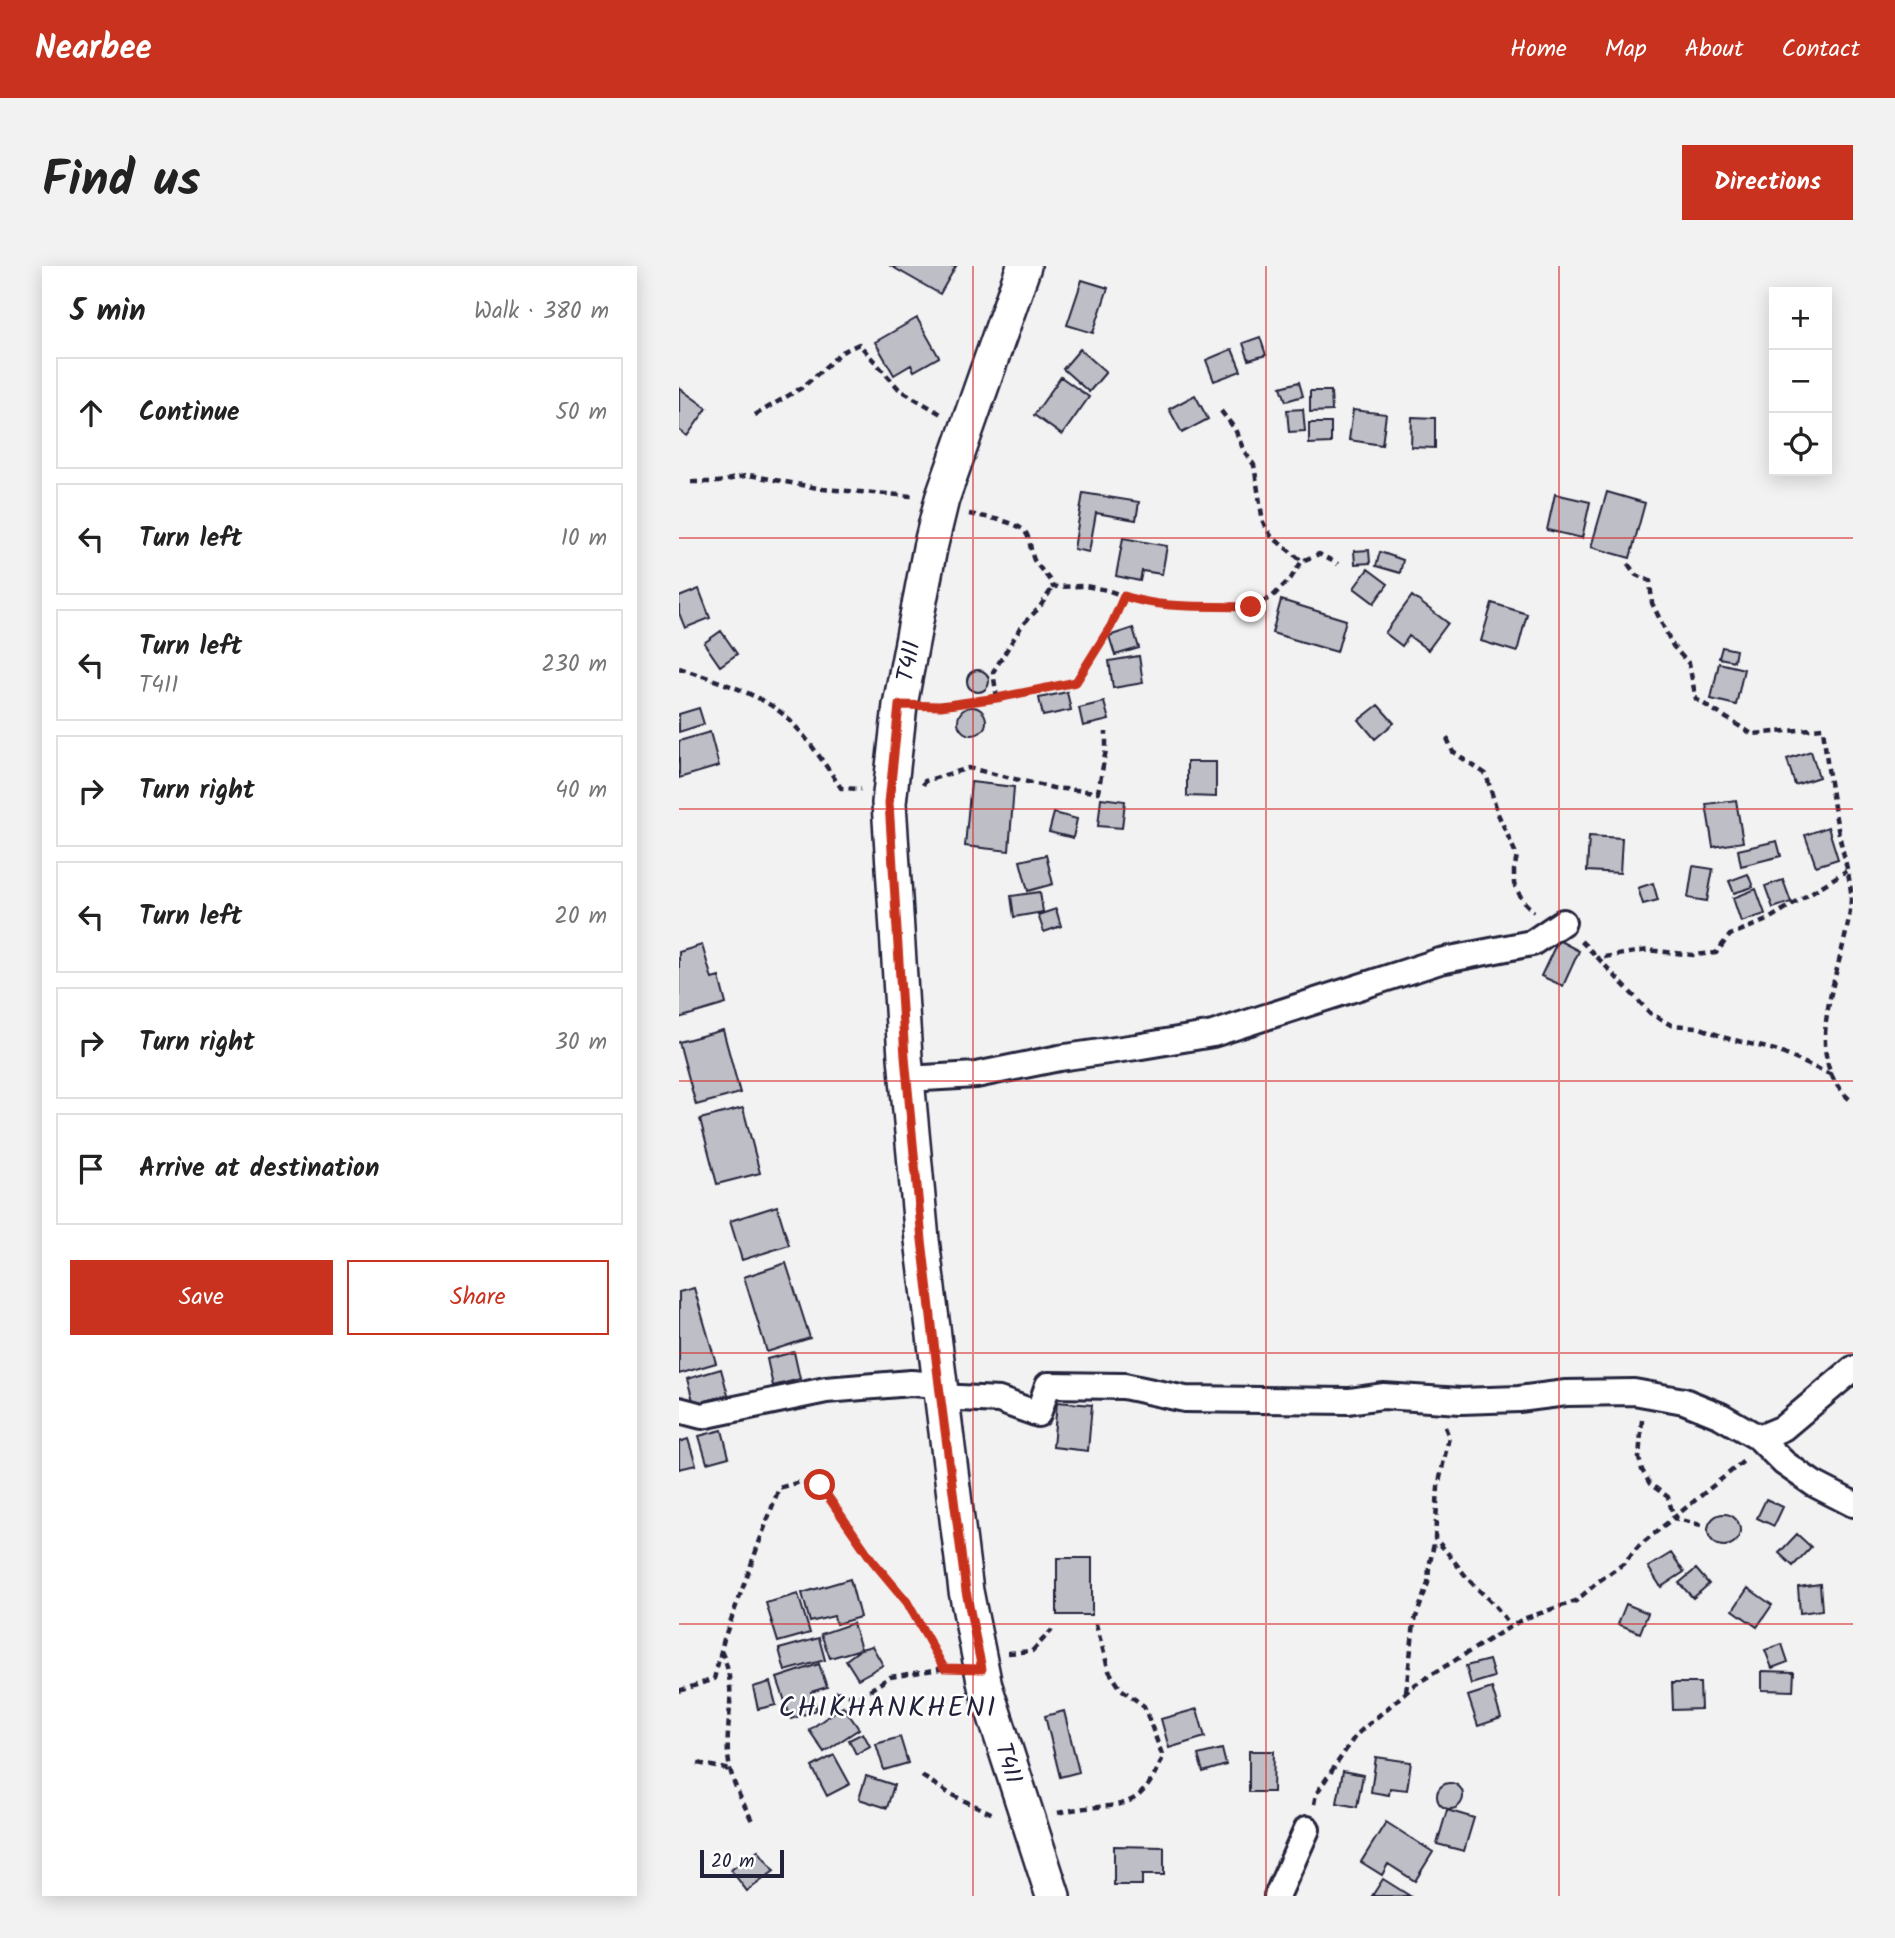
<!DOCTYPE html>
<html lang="en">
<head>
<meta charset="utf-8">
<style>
  :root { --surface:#fff; --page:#f2f2f2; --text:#222; --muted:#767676; --line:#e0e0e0; --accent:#c8321e }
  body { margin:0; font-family:Kalam,sans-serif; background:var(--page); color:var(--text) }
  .controls { position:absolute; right:21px; top:21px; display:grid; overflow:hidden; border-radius:0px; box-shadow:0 4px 18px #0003 }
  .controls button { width:63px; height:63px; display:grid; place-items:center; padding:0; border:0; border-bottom:2px solid var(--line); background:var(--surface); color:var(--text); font:35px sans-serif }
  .scale { position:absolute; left:21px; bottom:18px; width:84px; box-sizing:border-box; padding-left:7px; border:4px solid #22223b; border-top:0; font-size:19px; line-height:24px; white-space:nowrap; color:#22223b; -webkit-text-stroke:5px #fff; paint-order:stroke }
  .stop { position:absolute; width:21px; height:21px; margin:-16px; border:5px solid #c8321e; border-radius:50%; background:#fff }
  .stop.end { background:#c8321e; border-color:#fff; box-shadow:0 2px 7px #0008 }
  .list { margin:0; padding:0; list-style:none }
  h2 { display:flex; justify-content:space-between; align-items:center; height:91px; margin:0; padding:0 28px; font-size:30px }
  h2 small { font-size:23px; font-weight:400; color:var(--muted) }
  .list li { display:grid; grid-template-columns:46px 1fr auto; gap:21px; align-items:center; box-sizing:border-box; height:112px; margin:0 14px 14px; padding:0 14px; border:2px solid var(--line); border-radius:0px }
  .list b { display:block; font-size:26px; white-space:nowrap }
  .list p { margin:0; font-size:23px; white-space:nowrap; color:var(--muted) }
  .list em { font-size:23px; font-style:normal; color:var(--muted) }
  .actions { display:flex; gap:14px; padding:21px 28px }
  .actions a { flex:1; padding:16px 0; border:2px solid var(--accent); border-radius:0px; text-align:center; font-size:24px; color:var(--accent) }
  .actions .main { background:var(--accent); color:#fff }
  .icon { flex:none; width:38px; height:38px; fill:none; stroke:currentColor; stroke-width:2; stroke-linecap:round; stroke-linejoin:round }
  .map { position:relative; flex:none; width:1174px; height:1630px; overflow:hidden; border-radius:0px }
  header { display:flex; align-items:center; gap:42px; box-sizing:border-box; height:98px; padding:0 35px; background:var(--accent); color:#fff }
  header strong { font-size:33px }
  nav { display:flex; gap:38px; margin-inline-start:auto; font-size:24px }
  .intro { display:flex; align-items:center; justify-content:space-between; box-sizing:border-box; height:168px; padding:0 42px }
  h1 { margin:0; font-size:49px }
  .button { padding:18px 32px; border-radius:0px; background:var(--accent); color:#fff; font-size:24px; font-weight:700 }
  main { display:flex; gap:42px; padding:0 42px }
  aside { flex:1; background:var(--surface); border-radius:0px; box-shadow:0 4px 18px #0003 }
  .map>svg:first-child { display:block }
</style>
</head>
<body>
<header>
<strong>Nearbee</strong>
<nav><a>Home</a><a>Map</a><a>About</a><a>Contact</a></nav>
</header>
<div class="intro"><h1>Find us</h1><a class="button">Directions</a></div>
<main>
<aside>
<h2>5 min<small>Walk · 380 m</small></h2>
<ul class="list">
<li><svg class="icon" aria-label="ahead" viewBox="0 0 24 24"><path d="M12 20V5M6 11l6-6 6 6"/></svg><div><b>Continue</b></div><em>50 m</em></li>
<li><svg class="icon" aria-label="left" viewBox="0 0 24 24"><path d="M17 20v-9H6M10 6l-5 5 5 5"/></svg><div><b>Turn left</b></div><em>10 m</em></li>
<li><svg class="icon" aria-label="left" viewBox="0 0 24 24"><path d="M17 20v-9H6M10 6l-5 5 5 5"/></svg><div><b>Turn left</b><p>T411</p></div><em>230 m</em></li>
<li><svg class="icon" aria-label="right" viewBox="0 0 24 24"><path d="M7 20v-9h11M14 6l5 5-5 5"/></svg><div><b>Turn right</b></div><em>40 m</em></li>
<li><svg class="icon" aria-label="left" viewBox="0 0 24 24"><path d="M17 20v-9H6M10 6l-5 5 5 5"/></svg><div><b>Turn left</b></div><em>20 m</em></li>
<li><svg class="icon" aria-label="right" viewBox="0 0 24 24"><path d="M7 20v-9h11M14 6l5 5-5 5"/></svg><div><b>Turn right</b></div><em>30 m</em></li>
<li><svg class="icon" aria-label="arrive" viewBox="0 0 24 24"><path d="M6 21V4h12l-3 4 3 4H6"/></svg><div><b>Arrive at destination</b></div></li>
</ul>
<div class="actions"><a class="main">Save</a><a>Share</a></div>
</aside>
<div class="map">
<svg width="1174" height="1630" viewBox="0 0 1174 1630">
  <rect width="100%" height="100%" fill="#f2f2f3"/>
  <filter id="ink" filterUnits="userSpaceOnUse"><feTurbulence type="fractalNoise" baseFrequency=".0143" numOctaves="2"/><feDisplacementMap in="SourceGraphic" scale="14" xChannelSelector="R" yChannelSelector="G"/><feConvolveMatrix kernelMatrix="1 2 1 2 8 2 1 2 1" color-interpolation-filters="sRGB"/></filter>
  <g filter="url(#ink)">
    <path fill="#bebec6" stroke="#22223b" stroke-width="2" d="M212,0H277L261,28Z
      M403,14L429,22L414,67L388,59Z
      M238,52L260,91L235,105L232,99L215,109L196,76Z
      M581,71L587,89L570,94L564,77Z
      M401,83L427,106L410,126L384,103Z
      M553,83L562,105L535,115L527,94Z
      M382,111L410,131L383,169L355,149Z
      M620,116L624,130L607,135L602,121Z
      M0,122L28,142L8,170L0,164Z
      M631,125H652L653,145L631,146Z
      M516,129L529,153L503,167L490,143Z
      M624,143L626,165L610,166L608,144Z
      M674,144L707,148L703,179L670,174Z
      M733,151L756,152V182L732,181Z
      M630,157H652V177L630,178Z
      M928,226L966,237L951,292L912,281Z
      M404,227L460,236L457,254L417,247L410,286L395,283Z
      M876,228L911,236L903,272L868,264Z
      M444,272L488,280L483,308L463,305L461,315L437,310Z
      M690,284L691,297L676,298L675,285Z
      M701,286L724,294L721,307L697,300Z
      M689,303L709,318L695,337L675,322Z
      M20,323L31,352L6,362L0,347V331Z
      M733,330L769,357L749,384L730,370L723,380L706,367Z
      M602,334L667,354L658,386L593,367Z
      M813,337L848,348L838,386L802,375Z
      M454,362L460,382L436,389L430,370Z
      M42,365L58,388L41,400L25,377Z
      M1043,381L1057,384L1055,395L1040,392Z
      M460,390L464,417L434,422L430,395Z
      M1040,397L1065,403L1057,439L1032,433Z
      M288 415a11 11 0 1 1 22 0a11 11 0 1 1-22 0Z
      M388,426L392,444L364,450L360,432Z
      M425,436L430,454L404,460L400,442Z
      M699,439L715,457L696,473L680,454Z
      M279 455a14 14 0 1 1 28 0a14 14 0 1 1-28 0Z
      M20,442L25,458L0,466V448Z
      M31,466L40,500L0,512V475Z
      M1132,485L1140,511L1116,519L1108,493Z
      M508,496H537V531L508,530Z
      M292,516L335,521L330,585L286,580Z
      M422,532L446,535L443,562L419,560Z
      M1057,534L1064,576L1034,581L1027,538Z
      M375,547L398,553L394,572L370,566Z
      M1149,561L1159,593L1137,600L1126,569Z
      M910,570L943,572L941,607L908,605Z
      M1098,575L1102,590L1062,600L1059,584Z
      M367,589L374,618L349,625L341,595Z
      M1014,600L1034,603L1028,635L1009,632Z
      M1069,608L1074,621L1055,627L1050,615Z
      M1104,614L1112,636L1094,642L1086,620Z
      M974,617L979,634L964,638L959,622Z
      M1077,623L1086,648L1062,656L1054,632Z
      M361,626L364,646L335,651L332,630Z
      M377,643L382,660L365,666L359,649Z
      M879,674L900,685L884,720L862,710Z
      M23,679L33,713L40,711L47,738L0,752V686Z
      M44,764L61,827L17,839L0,776Z
      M64,842L81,907L38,918L21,853Z
      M98,940L110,979L63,994L51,955Z
      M107,997L131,1072L88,1086L65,1011Z
      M15,1022L37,1097L0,1108V1026Z
      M115,1086L121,1113L94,1120L88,1093Z
      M42,1103L49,1129L15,1138L8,1113Z
      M378,1136L413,1139L409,1185L374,1181Z
      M43,1164L50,1191L28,1197L20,1170Z
      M9,1173L17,1199L0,1203V1176Z
      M1087,1233L1104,1241L1095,1260L1078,1252Z
      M1029 1264a16 16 0 1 1 32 0a16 16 0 1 1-32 0Z
      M1118,1268L1132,1281L1114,1300L1100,1287Z
      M992,1287L1005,1306L982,1321L969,1301Z
      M378,1292H413V1349H378Z
      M1017,1303L1030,1318L1014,1332L1000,1317Z
      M171,1313L181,1351L157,1358L155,1350L131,1356L123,1327Z
      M1141,1318L1143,1344L1121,1347L1119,1321Z
      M1069,1322L1093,1339L1078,1361L1054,1344Z
      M119,1328L131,1367L99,1376L87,1337Z
      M947,1338L969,1347L961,1367L939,1358Z
      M174,1357L182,1383L151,1392L142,1368Z
      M140,1372L146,1394L106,1405L100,1383Z
      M1103,1378L1109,1396L1093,1402L1086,1384Z
      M193,1380L204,1399L179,1413L167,1394L182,1383Z
      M810,1394L815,1411L792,1418L787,1400Z
      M140,1398L148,1421L132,1426L138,1444L112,1453L98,1412Z
      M1083,1405L1115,1406L1114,1425L1083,1424Z
      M91,1416L97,1439L79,1443L74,1421Z
      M993,1417H1021L1022,1443L994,1444Z
      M813,1422L822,1452L799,1460L789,1430Z
      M164,1440L180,1463L145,1486L130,1464Z
      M518,1443L526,1471L490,1482L482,1453Z
      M385,1445L400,1506L381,1511L366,1450Z
      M184,1467L191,1480L177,1488L170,1474Z
      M221,1471L229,1497L205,1504L197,1478Z
      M543,1483L547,1499L524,1506L519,1489Z
      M570,1485H595L594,1526H570Z
      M155,1489L171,1518L148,1530L133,1501Z
      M697,1491L732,1496L728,1524L711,1522L710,1529L692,1526Z
      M664,1505L684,1509L678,1541L658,1537Z
      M187,1510L215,1519L208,1542L180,1533Z
      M758 1530a13 13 0 1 1 26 0a13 13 0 1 1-26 0Z
      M768,1544L795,1552L785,1585L758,1578Z
      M707,1556L754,1586L736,1615L709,1598L703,1609L682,1596Z
      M435,1580L485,1581V1609H463V1619H435Z
      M79,1584L95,1605L68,1625L52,1604Z
      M704,1613L731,1630H693Z"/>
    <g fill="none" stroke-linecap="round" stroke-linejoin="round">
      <defs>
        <path id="street" d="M228,813L297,809L380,792L457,781L534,768L761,695L853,677L884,656
          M261,1131L320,1134L359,1148L369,1119L445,1120L506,1133L670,1135L704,1130L782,1135L840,1133L887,1127L955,1126L1005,1135L1042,1150L1080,1172L1105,1197L1135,1218L1174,1238
          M0,1144L23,1150L147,1124L232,1117L260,1119
          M1080,1172L1104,1162L1174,1103
          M598,1630L628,1563"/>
        <path id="secondary" d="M345,0L263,233L251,282L221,439L210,537L226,791L243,974L287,1325L306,1420L374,1630"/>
      </defs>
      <use href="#street" stroke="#22223b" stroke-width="30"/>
      <use href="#secondary" stroke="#22223b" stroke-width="38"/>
      <path stroke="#22223b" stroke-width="4.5" stroke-dasharray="7 5" stroke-linecap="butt" d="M542,145L556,163L565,185L575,199L584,256L592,270L623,295
        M76,149L124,121L163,86L180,78L220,123L262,148
        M12,216H39L70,209L144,223L233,230
        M290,248C305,251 339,255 347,267C352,275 351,285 355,294C361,304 370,310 374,321L406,320L428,324L459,335L492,339L572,341L593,331L612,312L623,295L640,288L659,298
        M949,298L957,309L971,315L973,337L994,380L1010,398L1017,433L1073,468L1144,462C1148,498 1153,533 1160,568C1164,587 1170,607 1172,626C1174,688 1111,788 1174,836
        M0,402C32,413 67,423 96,442C121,459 145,497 162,522L182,523
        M318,432L314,406L344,358L360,342L374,321
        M249,440L318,432L397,416L432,360L445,330
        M768,472L774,486L807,508L819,548L838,590L835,604V618L844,635L855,646
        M244,519L246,515L290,502L374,522L419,526L427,484V466
        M902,675L919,692
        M1153,809L1096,784L1047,772L1019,761L992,759L971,747L919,692L969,684L1014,689L1037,687L1051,669L1088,654L1167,605
        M963,1154L960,1192L963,1204L971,1218L989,1231L995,1252L1022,1259
        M766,1161L770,1171L759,1221L756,1273C770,1287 778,1300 791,1315C805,1330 821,1342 831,1360
        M42,1385C61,1424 44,1458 50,1497C53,1518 65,1538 74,1557
        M329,1387L353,1385L373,1364
        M0,1425L35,1413L45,1373L100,1222L121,1216L141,1219L193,1294L228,1336L265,1402
        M157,1426L180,1431L211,1411L267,1402
        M727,1426L735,1357L749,1317L750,1301L756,1273
        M19,1497L52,1504
        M243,1510L271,1528L316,1549
        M635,1538L637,1528L677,1469L737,1418L844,1353L897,1335L920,1315L944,1298L961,1279L1066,1194
        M379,1547C434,1533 458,1555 484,1491L465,1440L442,1423L430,1405L416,1355"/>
      <use href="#street" stroke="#fff" stroke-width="24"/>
      <use href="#secondary" stroke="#fff" stroke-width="33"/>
    </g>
  </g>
  <g fill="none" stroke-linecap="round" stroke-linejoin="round" filter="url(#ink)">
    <path stroke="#c8321e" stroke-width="9" d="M141,1219L193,1294L228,1336L265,1402L303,1403L287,1325L260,1119L243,974L226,791L210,537L220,439L262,440L318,432L397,416L432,360L445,330C485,344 530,339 572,341"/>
  </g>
  <path fill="none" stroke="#d62828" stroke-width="2" stroke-opacity="0.55" d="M294,0V1630M587,0V1630M880,0V1630M0,272H1174M0,543H1174M0,815H1174M0,1087H1174M0,1358H1174"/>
  <g text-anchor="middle" stroke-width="5" stroke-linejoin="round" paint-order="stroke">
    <g font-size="24" fill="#22223b" stroke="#fff">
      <text transform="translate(229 395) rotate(-79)" y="8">T411</text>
      <text transform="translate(330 1497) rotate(73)" y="8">T411</text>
    </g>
    <g font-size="28" letter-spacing="2" fill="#22223b" stroke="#fff">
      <text x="209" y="1450">CHIKHANKHENI</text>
    </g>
  </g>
</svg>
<div class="controls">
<button>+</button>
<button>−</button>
<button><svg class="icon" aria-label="locate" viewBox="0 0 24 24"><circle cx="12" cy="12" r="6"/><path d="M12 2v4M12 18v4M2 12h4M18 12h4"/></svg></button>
</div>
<div class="scale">20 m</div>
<div class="stop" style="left:141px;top:1219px"></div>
<div class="stop end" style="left:572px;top:341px"></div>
</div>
</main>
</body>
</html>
